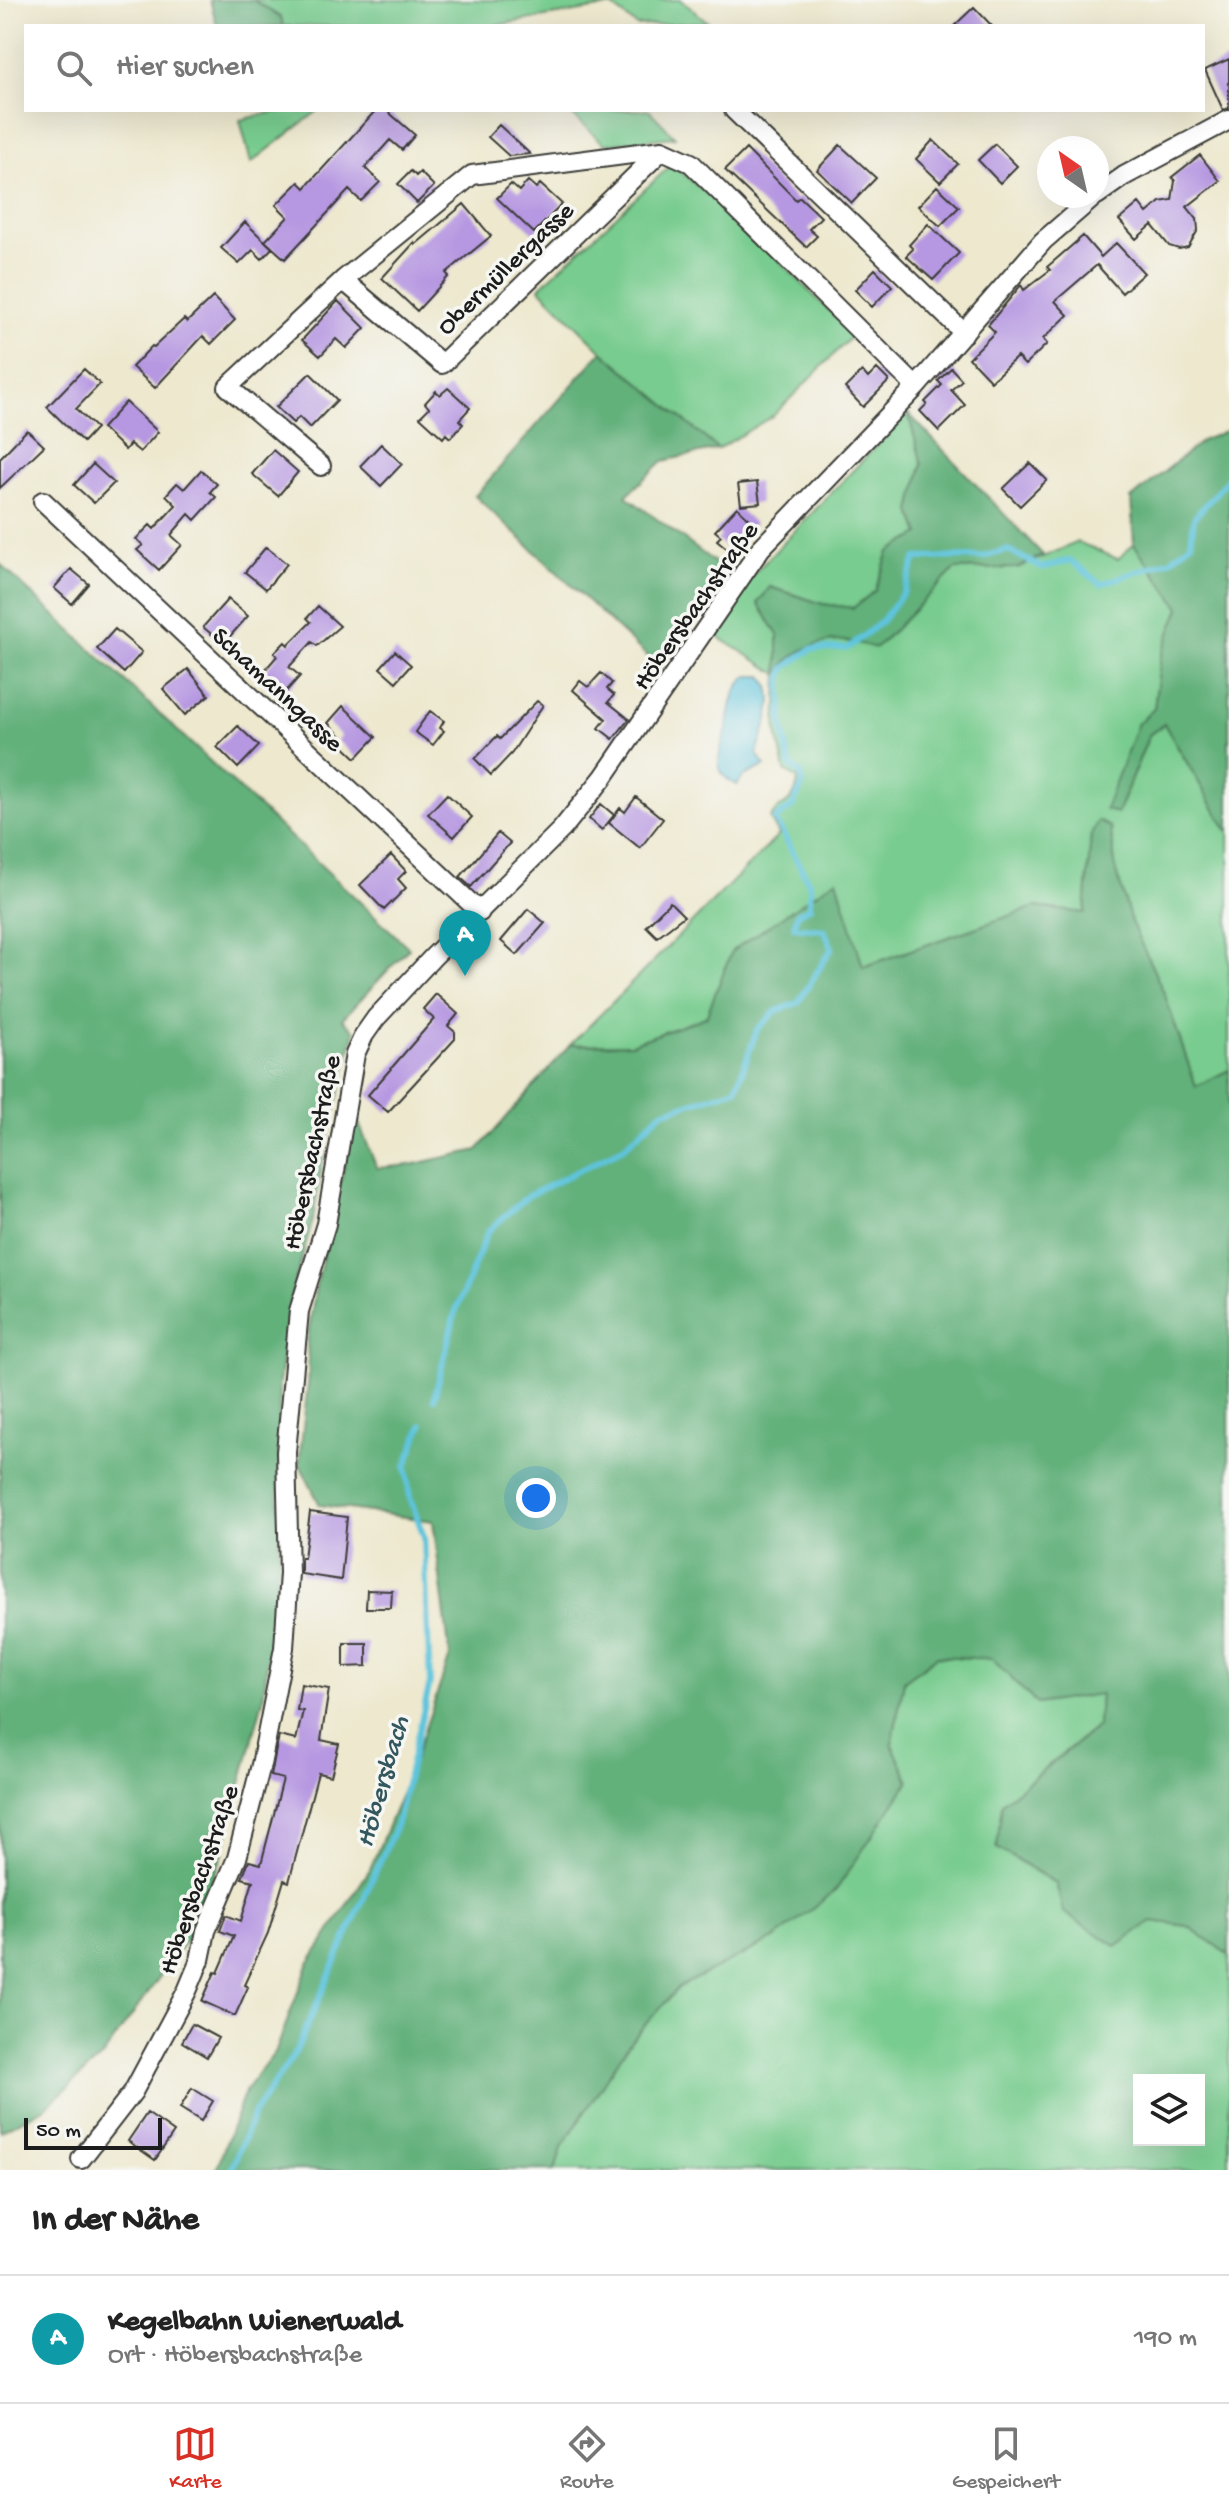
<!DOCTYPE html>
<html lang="de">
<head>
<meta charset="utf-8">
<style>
  :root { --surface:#fff; --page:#f2f2f2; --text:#222; --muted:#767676; --line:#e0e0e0; --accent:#d93025 }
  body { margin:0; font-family:"Gochi Hand",sans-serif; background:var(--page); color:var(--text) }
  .controls { position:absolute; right:24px; bottom:24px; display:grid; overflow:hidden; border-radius:0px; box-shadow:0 8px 32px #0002 }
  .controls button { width:72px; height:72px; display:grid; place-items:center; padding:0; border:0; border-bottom:2px solid var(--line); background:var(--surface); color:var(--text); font:40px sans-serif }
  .compass { position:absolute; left:1037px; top:136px; width:72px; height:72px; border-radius:50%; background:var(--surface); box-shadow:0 8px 32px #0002; rotate:326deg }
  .scale { position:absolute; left:24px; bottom:20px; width:138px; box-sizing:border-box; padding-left:8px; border:4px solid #1c1c1c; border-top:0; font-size:22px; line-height:28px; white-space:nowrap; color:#1c1c1c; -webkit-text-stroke:6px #f6f6f2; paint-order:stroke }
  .you { position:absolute; left:536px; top:1498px; width:28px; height:28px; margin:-20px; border:6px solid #fff; border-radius:50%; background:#1a73e8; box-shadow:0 0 0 12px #1a73e833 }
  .badge { display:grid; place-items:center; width:52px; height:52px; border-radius:50%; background:var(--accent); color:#fff; font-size:26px; font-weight:700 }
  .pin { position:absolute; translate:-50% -66px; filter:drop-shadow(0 2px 4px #0008) }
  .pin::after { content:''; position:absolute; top:42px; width:28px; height:24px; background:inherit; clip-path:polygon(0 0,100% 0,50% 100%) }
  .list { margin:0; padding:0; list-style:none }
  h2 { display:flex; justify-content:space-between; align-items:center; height:104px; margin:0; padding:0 32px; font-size:34px }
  h2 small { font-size:26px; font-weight:400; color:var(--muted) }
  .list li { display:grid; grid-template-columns:52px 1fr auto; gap:24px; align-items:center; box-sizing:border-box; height:128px; padding:0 32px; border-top:2px solid var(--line) }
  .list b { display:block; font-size:30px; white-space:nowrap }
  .list p { margin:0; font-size:26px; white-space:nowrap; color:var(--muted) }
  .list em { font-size:26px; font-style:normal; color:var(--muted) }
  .icon { flex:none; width:44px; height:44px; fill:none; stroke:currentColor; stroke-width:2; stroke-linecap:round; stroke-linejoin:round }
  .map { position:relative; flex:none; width:1229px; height:2170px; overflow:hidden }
  .search { position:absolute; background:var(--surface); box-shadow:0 8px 32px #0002; left:24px; right:24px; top:24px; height:88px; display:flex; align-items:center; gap:20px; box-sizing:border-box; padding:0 28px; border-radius:0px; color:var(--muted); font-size:30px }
  .sheet { height:232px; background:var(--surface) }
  nav { display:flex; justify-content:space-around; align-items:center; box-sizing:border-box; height:112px; border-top:2px solid var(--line); background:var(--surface); font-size:22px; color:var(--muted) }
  nav a { display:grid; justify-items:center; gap:4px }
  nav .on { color:var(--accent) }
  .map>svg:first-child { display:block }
</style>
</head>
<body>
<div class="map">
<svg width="1229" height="2170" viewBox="0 0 1229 2170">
  <rect width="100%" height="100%" fill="#f6f6f2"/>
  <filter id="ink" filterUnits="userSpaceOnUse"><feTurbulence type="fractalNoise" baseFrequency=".0125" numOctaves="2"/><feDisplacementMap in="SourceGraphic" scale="16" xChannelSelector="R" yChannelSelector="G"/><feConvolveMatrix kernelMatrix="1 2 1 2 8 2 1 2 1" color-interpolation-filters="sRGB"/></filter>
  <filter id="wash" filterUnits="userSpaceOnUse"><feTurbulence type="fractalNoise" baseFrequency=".006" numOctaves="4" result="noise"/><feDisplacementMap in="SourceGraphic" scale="32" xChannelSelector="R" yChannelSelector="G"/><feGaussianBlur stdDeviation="1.8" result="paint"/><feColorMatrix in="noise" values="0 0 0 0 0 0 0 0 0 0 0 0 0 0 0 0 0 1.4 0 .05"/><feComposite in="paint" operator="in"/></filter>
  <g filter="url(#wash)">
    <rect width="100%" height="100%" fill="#ede8ce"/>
    <path fill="#78cc8f" stroke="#4a7456" stroke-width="2" fill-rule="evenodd" d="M253,0H681L708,22L637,26L612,6L490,26H283L281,18Z
      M283,110H319L251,163L240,120Z
      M567,110H649L675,137L604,144Z
      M672,164L750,231L853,335L774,415L718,449L602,351L539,288Z
      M908,413L922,464L911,511L920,534L889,552L875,591L853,608L823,604L770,587L758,603L778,635L779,672C790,650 821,640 845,640C855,641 866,645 876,648L955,569L1017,568L1078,542L1118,559L1134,544L1180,608L1161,656L1154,709L1138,723L1106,809L1117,814L1149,735L1164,724L1229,833V1070L1196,1087L1164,993L1131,922L1116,871L1110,827L1091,834L1085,913L1035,907L862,967L837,880L732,951L706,1017L631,1044L570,1045L779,835L770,819C778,802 796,807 798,779L785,771L776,729L778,674L710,632L743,585Z
      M937,1656L992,1659L1037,1704L1100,1693L1098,1725L1002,1803L997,1848L1056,1884L1064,1912L1115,1945L1152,1921L1188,1926L1229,1955V2170H555L562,2147L632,2039L679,1987L774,1939L908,1782L892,1744L904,1681ZM1139,2080H1199V2140H1139Z"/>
    <path fill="#62b07a" stroke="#3f664b" stroke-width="2" d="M210,0H253L281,18L283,26H217Z
      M602,351L718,449L663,461L626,496L725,570L661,669L475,496Z
      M908,413L1043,555L1017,568L955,569L876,648C866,646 854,641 844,641C819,640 790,651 778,674V635L758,603L770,587L823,604L853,608L875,591L889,552L920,534L911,511L922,464Z
      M1229,430V833L1164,724L1149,735L1117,814L1105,809L1138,723L1154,709L1161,656L1180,608L1134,544L1131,499L1203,440Z
      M0,564L409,948L342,1019L355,1031L324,1153L313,1219L292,1292L279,1383V1562L263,1700L221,1859L189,1936L101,2058L46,2107L0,2131Z
      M1098,821L1110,827L1116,871L1131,922L1164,993L1196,1086L1229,1070V1955L1188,1926L1152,1921L1116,1946L1063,1912L1056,1883L997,1848L1002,1803L1098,1726L1100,1694L1037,1704L992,1659L937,1656L904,1681L892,1744L909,1781L836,1890L774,1939L679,1987L632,2039L562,2147L555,2170H216L246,2089L276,2051L308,1965L370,1869L408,1778L450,1656L433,1521L320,1505L299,1463L309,1374L307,1343L315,1291L356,1116L377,1168L410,1165L478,1150L570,1045L631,1044L706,1017L732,951L837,879L863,967L1035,907L1085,913L1091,834Z"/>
    <path fill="#5fc4dc" stroke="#3e707c" stroke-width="2" d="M748,676H762C782,695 763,732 757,754L765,766L744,776L737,785C708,771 721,751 727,729C732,708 730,690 748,676Z"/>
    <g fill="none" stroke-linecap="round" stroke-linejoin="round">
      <path stroke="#5fc4dc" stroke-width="6" d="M434,1399L455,1313L488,1231L528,1196L623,1148L662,1112L736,1089L757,1030L776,1011L798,1003L832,948L824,930L794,927L797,914L810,907V885L775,819L792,807L803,784L801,774L790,765L782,722L781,681L785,668L811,649L848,648L882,621L904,591L916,558L983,557L1008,550L1042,568L1070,560L1101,584L1171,560L1191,543L1194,518L1229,478
        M231,2170L254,2113L296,2051L397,1823L430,1683L424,1537L410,1498L406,1466L422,1425"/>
    </g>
    <g id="blocks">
      <path fill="#b697e1" d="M974,7L992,26H954Z
        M1229,59V108L1223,110L1205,70Z
        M376,110H386L415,135L402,150L390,140L365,168L380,182L361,201L349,190L285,259L265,241L288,217L276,205L299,182L305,188Z
        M499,125L530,154L509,156L488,137Z
        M933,140L958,164L940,182L916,159Z
        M995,144L1017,166L1000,183L978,160Z
        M840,145L876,178L852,203L817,170Z
        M746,149L796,200L800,197L821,217L809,229L817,236L806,247L725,170Z
        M1200,155L1220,181L1187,207L1197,219L1198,230L1188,247L1179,249L1169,246L1152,225L1136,239L1119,220L1139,203L1147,213L1160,202L1172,200L1175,181L1172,177Z
        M411,171L416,176L420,172L434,186L417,203L398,184Z
        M528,181L536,188L540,184L562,204L534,233L497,198L511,184L519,191Z
        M937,186L959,207L940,226L918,206Z
        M464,204L491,236L446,273L449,276L417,311L382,278L414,243L415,245Z
        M245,222L272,248L262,259L253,250L239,264L221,248Z
        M928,224L959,253L933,280L906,256L913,249L909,245Z
        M1083,236L1101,257L1116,243L1144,273L1122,293L1097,265L1055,301L1068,315L1043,339L1047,344L1025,365L1017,357L991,381L969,358L995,332L988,325L1021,285L1024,290L1050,270L1047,267Z
        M875,269L892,286L872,307L855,290Z
        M213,297L235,320L211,344L203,336L155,388L132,367L152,346L154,347L184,319L187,322Z
        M338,301L365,328L346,348L336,339L320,356L302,340Z
        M951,368L962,380L951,390L965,405L939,431L920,411L927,404L925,402L942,385L938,381Z
        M84,369L100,384L76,409L96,428L83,442L47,407Z
        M877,369L889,381L863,407L845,388L862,371L868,378Z
        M310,373L337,400L310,428L299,417L293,423L276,407Z
        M448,388L470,408L459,420L463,424L450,438L446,434L443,438L420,417L429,408L425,403L436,391L440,395Z
        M126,402L158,432L140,452L130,444L125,450L102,428Z
        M27,430L44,446L0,488V458Z
        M381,444L402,464L381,486L360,466Z
        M273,450L298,472L278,496L252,474Z
        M1030,463L1047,480L1020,506L1003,489Z
        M93,464L114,483L94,503L74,485Z
        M201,470L217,484L210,492L216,497L195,520L189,514L171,535L182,545L159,570L137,550L143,545L136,539L150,525L154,529L176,505L166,495L177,483L184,489Z
        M757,482L760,503L741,505L738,484Z
        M737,507L755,524L730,551L717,540L721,536L715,531Z
        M266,547L287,564L266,589L245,572Z
        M71,569L89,584L72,604L54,588Z
        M228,599L248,616L223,644L203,627Z
        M318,606L340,626L317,646L312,642L289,667L300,676L281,697L259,677L277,656L274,653L285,642L288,645L311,622L307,618Z
        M115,629L142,652L124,673L97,649Z
        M395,651L411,665L396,682L380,668Z
        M188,669L209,695L185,715L163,689Z
        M601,673L612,683L607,689L614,695L608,702L629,719L613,739L599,728L606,719L573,690L580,681L588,687Z
        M537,701L543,705L512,753L491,775L475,759L497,736L500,739Z
        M343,706L376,737L356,758L337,740L341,736L328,723Z
        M430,711L444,721L440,728L444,731L433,745L415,732Z
        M238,726L259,746L238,768L217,747Z
        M447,794L472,817L454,837L428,814Z
        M636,797L663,819L640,848L609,823L620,808L625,812Z
        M601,804L614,815L602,830L589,819Z
        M498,833L510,843L471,887L460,877Z
        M391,855L406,871L398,879L406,888L384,910L360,885Z
        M670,902L684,916L657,937L646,926Z
        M528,909L545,923L517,955L501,941Z
        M436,994L458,1014L448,1026L455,1032V1039L388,1112L368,1095L434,1019L423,1009Z
        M310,1512L347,1517L341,1580L301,1574V1558H304Z
        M367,1590L392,1591L391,1608H366Z
        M344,1643H367V1666L344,1667Z
        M301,1684L329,1689L321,1740L339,1744L331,1776L318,1773L289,1882L284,1880L268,1933L244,1985L248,1987L235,2016L202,2001L215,1972L218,1973L234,1936L220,1931L226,1915L241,1921L253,1881L242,1878L249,1861L261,1864L283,1779L271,1776L276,1749L279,1736L296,1740L303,1711L297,1710Z
        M192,2024L218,2038L207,2057L182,2042Z
        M192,2088L213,2101L201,2121L180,2108Z
        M147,2113L174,2132L155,2160L128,2141Z"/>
    </g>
  </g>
  <g filter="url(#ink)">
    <use href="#blocks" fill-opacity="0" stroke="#3b3b37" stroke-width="2"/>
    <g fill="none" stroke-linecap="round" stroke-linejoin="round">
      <defs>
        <path id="minor" d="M734,110L964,333
          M1097,195L1124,176L1229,120
          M343,280L442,364L662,150
          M321,466L228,387L343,280L472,175L662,150L691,163L916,387
          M43,501L480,912
          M81,2159L133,2092L187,1991L200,1960L206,1931L237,1858L261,1765L284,1648L289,1573L286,1452L299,1311L326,1224L355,1054L364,1035L376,1018L433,957L562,829L603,778L761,548L916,387L1043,241L1095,196"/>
      </defs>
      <use href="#minor" stroke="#3b3b37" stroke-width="22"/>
      <use href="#minor" stroke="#fff" stroke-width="18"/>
    </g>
  </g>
  <g text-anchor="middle" stroke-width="7" stroke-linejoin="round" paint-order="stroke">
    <g font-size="26" fill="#1c1c1c" stroke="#f6f6f2">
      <text transform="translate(504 267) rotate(-44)" y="9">Obermüllergasse</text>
      <text transform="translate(694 605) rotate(-55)" y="9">Höbersbachstraße</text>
      <text transform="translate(279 688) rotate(43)" y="9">Schamanngasse</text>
      <text transform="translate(310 1152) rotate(-78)" y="9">Höbersbachstraße</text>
      <text transform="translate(197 1879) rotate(-71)" y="9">Höbersbachstraße</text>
    </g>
    <g font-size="28" font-style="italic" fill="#33575f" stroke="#f6f6f2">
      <text transform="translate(380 1781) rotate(-74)" y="10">Höbersbach</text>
    </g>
  </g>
</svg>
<div class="controls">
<button><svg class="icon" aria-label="layers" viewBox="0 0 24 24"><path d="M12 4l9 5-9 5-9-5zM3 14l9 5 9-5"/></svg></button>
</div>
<svg class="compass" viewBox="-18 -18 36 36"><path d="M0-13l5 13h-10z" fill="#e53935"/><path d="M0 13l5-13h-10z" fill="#767676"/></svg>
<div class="scale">50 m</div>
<div class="you"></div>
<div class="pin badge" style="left:465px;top:976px;background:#0f9aa8">A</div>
<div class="search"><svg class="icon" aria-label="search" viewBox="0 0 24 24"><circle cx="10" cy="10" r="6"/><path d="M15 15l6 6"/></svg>Hier suchen</div>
</div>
<section class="sheet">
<h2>In der Nähe<small></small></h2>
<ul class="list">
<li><span class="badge" style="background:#0f9aa8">A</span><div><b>Kegelbahn Wienerwald</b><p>Ort · Höbersbachstraße</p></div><em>190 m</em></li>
</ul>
</section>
<nav>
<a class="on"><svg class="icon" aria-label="map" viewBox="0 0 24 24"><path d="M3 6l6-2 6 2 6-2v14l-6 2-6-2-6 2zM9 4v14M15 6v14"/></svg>Karte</a>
<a><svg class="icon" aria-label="directions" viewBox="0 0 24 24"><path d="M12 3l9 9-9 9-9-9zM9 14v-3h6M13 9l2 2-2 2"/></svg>Route</a>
<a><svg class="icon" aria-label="saved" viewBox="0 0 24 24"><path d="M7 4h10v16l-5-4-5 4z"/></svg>Gespeichert</a>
</nav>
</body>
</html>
